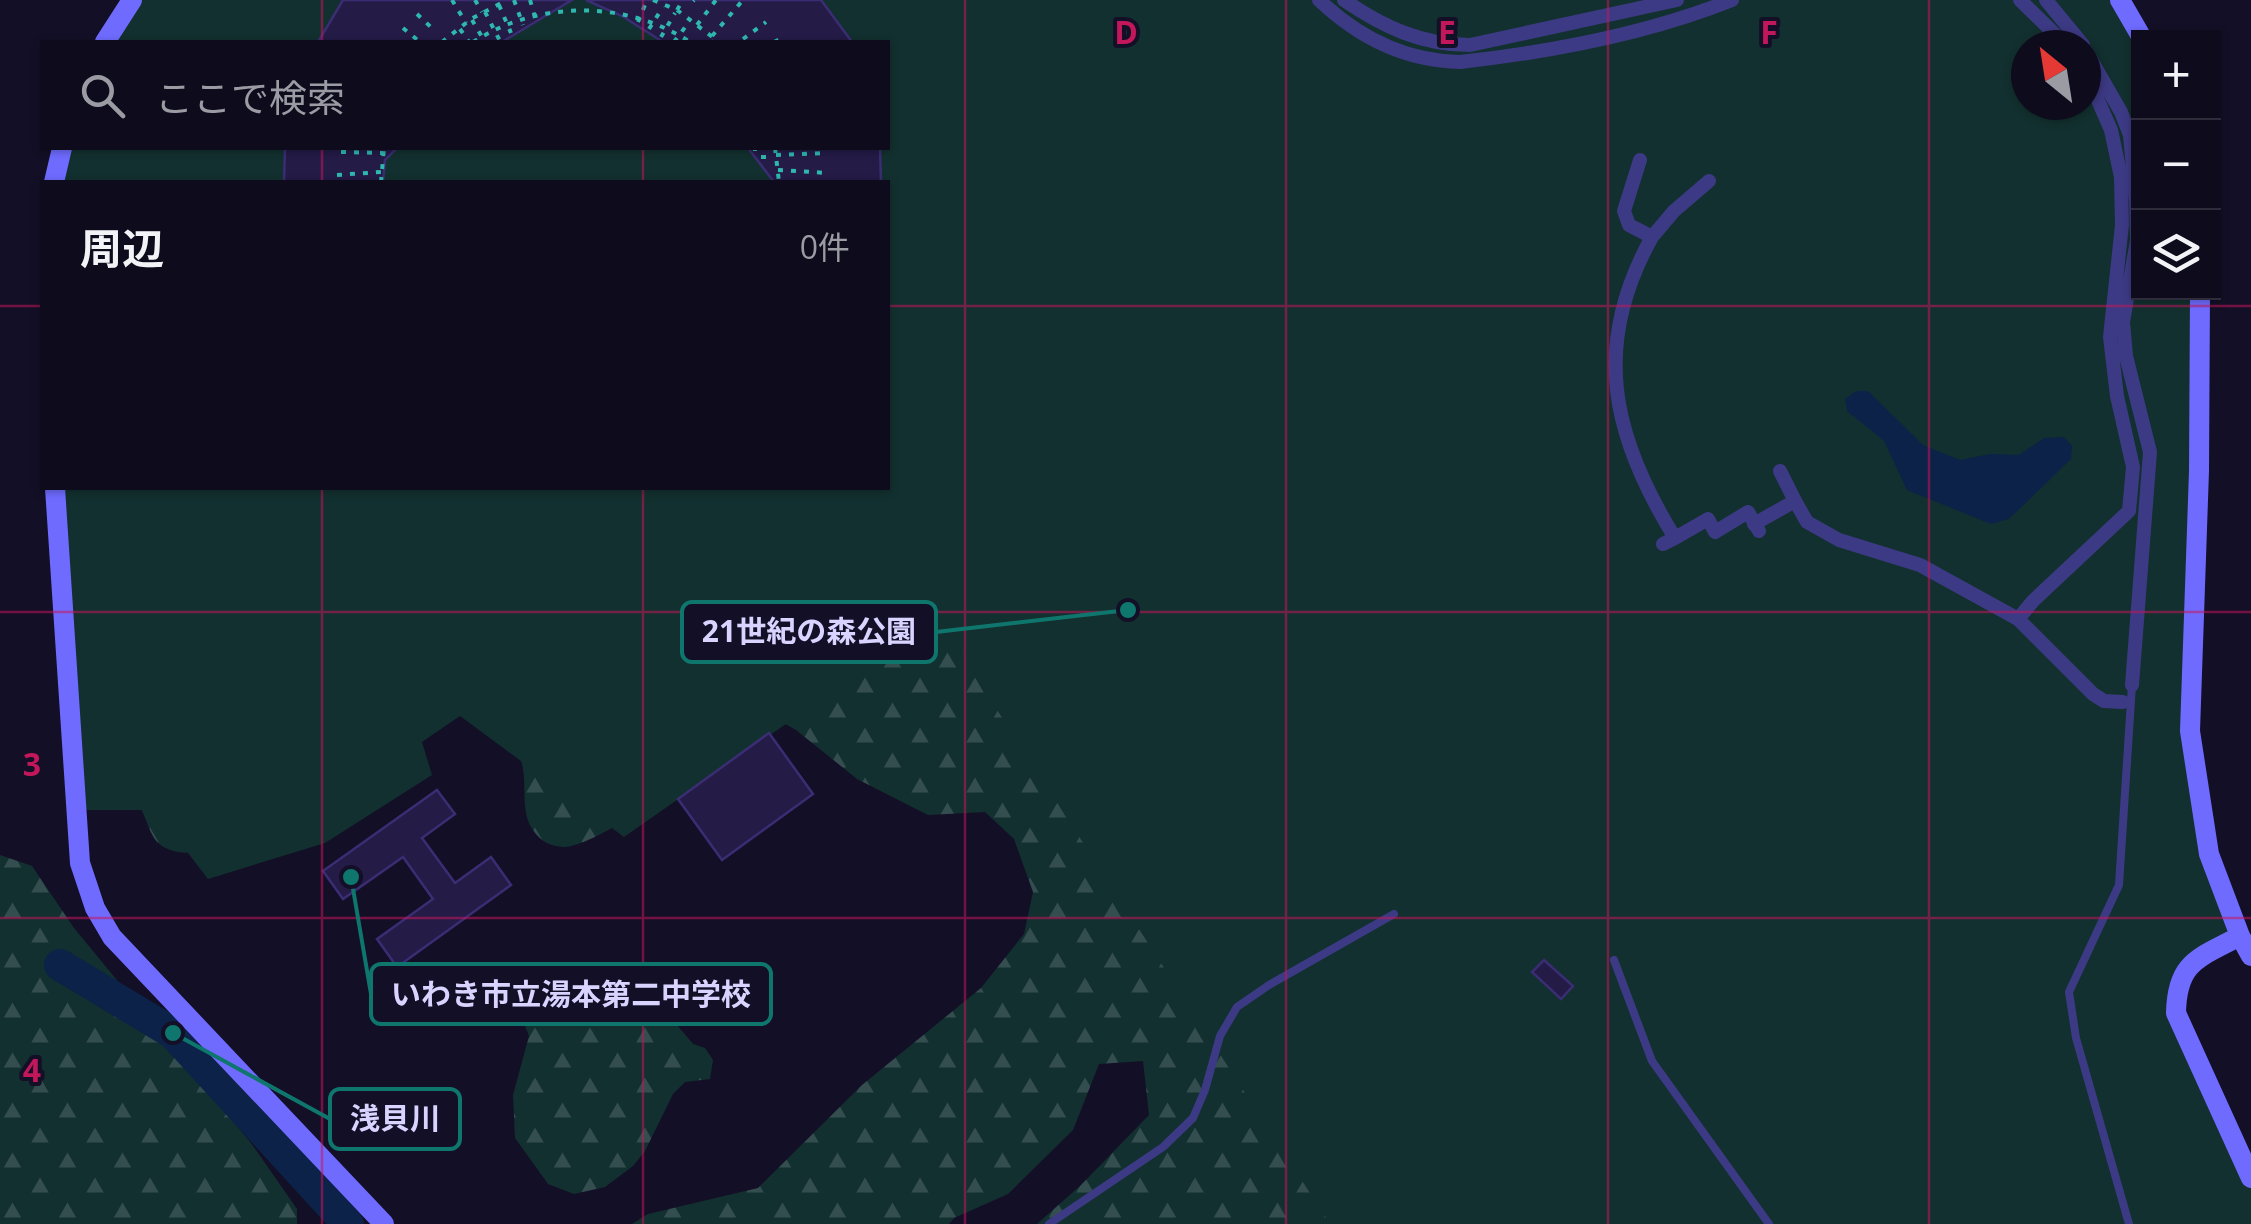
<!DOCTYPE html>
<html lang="ja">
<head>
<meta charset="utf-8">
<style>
  :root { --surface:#0e0b1c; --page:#171425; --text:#f1f3f6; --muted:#9b9ba3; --line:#2e2b3b }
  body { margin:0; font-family:"Open Sans","Noto Sans JP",sans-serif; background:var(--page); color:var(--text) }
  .controls { position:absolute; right:30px; top:30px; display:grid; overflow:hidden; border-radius:0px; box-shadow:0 2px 8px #0004 }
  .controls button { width:90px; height:90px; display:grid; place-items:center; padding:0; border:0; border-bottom:2px solid var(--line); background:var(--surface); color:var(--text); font:50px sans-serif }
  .compass { position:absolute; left:2011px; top:30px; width:90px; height:90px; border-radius:50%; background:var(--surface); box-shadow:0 2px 8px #0004; rotate:330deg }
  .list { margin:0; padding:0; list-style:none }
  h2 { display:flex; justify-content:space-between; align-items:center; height:130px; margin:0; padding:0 40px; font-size:42px }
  h2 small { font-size:32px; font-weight:400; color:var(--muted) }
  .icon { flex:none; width:55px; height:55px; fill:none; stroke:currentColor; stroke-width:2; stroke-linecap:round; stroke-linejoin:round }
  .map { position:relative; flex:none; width:2251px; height:1224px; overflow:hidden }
  .search { position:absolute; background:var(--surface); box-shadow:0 2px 8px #0004; left:40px; top:40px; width:850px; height:110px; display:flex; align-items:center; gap:25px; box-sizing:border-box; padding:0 35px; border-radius:0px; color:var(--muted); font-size:38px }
  .panel { position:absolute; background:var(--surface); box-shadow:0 2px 8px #0004; left:40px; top:180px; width:850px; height:310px; border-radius:0px }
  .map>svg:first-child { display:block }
</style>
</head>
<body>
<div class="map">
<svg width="2251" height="1224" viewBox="0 0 2251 1224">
  <defs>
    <pattern id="forest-firs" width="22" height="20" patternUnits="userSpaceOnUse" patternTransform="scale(2.5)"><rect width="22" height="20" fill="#12302f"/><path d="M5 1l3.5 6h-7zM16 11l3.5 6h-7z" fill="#344d4e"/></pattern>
  </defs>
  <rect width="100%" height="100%" fill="#130f26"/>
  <path fill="url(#forest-firs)" d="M865,510L1575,1224H1037L1081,1185L1149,1115L1143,1061L1099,1064L1073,1130L1008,1194L954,1218L949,1224H632L648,1214L758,1188L862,1085L981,988L1024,934L1033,892L1014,839L985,812L928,815L857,779L796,730L773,717C733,745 607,844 565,847C552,847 541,842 533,830C518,808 530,779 519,756C512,741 482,711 470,696L190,853C147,851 154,830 137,801Z
    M0,855L32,866L74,928L251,1143L297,1209V1224H0Z
    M520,980L583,994L649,992L693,1044L705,1048L713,1060L710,1079L685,1082L673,1094L645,1151L633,1166L605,1187L574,1194L548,1184L515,1138L513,1095L529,1036L511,990Z"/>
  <path fill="#12302f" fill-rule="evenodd" d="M132,0H2120L2138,38V292L2200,293L2190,731L2209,854L2240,936L2192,962L2176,1013L2251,1178V1224H1330L944,628L829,694L624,837L460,716L422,742L432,775L325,843L208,879L155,810H75L55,488H888V182H54L62,148H888V42H105ZM2026,45H2086V105H2026Z"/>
  <path fill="#0c2248" d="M1856,391H1868L1923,445L1960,460L1990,454L2019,455L2044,438L2064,437L2072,446L2071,459L2009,519L1991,524L1907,490L1884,441L1847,411L1845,399Z"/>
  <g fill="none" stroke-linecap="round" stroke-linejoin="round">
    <path stroke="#0c2248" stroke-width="32" d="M60,965L173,1033L348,1224"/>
  </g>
  <path fill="#241b47" stroke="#3b2d73" stroke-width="2.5" d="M343,0H572L502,42H318Z
    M586,0H821L852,42H663L622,16Z
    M285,148H397L385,160L383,182H284Z
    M748,148H880L881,182H774Z
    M769,733L813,794L722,860L678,799Z
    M437,790L455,814L422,838L455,883L491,857L511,885L397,967L377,939L433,899L403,857L343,899L323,871Z
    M1544,960L1573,986L1561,999L1532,972Z"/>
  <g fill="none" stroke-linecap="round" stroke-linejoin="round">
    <path stroke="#2fb8b0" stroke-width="4" stroke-dasharray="5 8" stroke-linecap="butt" d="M452,0L466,23
      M475,0L482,12
      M514,0L523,25
      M530,0L535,17
      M653,0L677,10L719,42
      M693,1L694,0
      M499,5L511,33
      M677,10L683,0
      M485,12L500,41
      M417,14L434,30
      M472,20L485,42
      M638,22L647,0
      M697,25L716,0
      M403,28L420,42
      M460,29L469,42
      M649,29L663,7
      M712,36L743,0
      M661,37L675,13
      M743,39L766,22
      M442,42L471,19L507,0
      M473,42C539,0 626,0 690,42
      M674,42L689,22
      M713,42L714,41
      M774,42L780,39
      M755,148V151
      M775,148L779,182
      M341,152L383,153
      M776,155L827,153
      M761,157H773
      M778,170L828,173
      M337,175L381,172
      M381,182L384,148"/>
    <path stroke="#3d3a85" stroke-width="8" d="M1614,960L1652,1061L1769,1224
      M1049,1224L1163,1147L1193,1118L1205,1090L1220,1036L1237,1007L1269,985L1394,914
      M2129,1224L2076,1038L2069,992L2119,885L2132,685"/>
    <path stroke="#3d3a85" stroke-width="14" d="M1319,0C1358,37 1405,61 1460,62C1550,52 1647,34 1732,0
      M1344,0C1383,27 1422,45 1470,45L1677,0
      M2020,0L2066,45
      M2046,0L2083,45
      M2086,51L2121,112L2130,135L2136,200L2137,240L2123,322L2126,356L2150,452L2132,685
      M1640,160L1624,211L1629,225L1652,237L1674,211L1709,181
      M1652,237C1591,346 1612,436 1675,538L1663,544
      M1795,501L1807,522L1839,540L1920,565L2018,619L2093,694L2104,701L2123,702
      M1754,524L1795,501L1780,471
      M1675,538L1708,519L1715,532L1748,512L1759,531
      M2018,619L2033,601L2129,511L2133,467L2117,396L2110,337L2122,225L2121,177L2111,130L2086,73"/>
    <path stroke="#6f6bff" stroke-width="20" d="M2120,0L2142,38
      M105,42L132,0
      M54,182L62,148
      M2200,292L2199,471L2190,731L2209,854L2240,936L2251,956
      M55,488L80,863L95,908L112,937L384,1224
      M2240,936C2199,958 2177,961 2176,1013L2251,1178"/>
  </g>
  <path fill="none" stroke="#c2185b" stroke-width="2.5" stroke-opacity="0.55" d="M322,0V42M643,0V42M965,0V1224M1286,0V1224M1608,0V1224M1929,0V1224M322,148V182M643,148V182M0,306H42M888,306H2251M322,488V1224M643,488V1224M0,612H2251M0,918H2251"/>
  <g font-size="32" text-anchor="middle" font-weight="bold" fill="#c2185b" stroke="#130f26" stroke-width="8" stroke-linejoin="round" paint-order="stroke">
    <text x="1126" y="44">D</text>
    <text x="1447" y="44">E</text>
    <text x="1769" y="44">F</text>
    <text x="32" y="776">3</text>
    <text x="32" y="1082">4</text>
  </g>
  <path fill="none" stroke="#0f766e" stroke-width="4" d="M1128 610L936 632M351 877L371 994M173 1033L330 1119"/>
  <g fill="#0f766e" stroke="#130f26" stroke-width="4">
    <circle cx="1128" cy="610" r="10"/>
    <circle cx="351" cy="877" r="10"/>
    <circle cx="173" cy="1033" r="10"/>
  </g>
  <g fill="#130f26" stroke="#0f766e" stroke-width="4">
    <rect x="682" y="602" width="254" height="60" rx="10"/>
    <rect x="371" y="964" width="400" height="60" rx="10"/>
    <rect x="330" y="1089" width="130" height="60" rx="10"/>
  </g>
  <g font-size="30" text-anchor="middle" font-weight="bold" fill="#d9d4ff">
    <text x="809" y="642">21世紀の森公園</text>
    <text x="571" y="1005">いわき市立湯本第二中学校</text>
    <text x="395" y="1129">浅貝川</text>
  </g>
</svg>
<div class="controls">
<button>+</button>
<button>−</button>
<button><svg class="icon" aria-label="layers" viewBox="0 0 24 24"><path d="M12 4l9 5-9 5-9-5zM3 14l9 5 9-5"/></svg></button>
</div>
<svg class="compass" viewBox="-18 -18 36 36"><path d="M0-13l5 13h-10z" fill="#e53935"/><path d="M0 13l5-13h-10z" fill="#9b9ba3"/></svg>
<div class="search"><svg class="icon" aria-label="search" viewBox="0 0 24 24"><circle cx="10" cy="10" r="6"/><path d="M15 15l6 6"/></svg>ここで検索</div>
<section class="panel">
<h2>周辺<small>0件</small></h2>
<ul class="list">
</ul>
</section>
</div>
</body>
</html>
